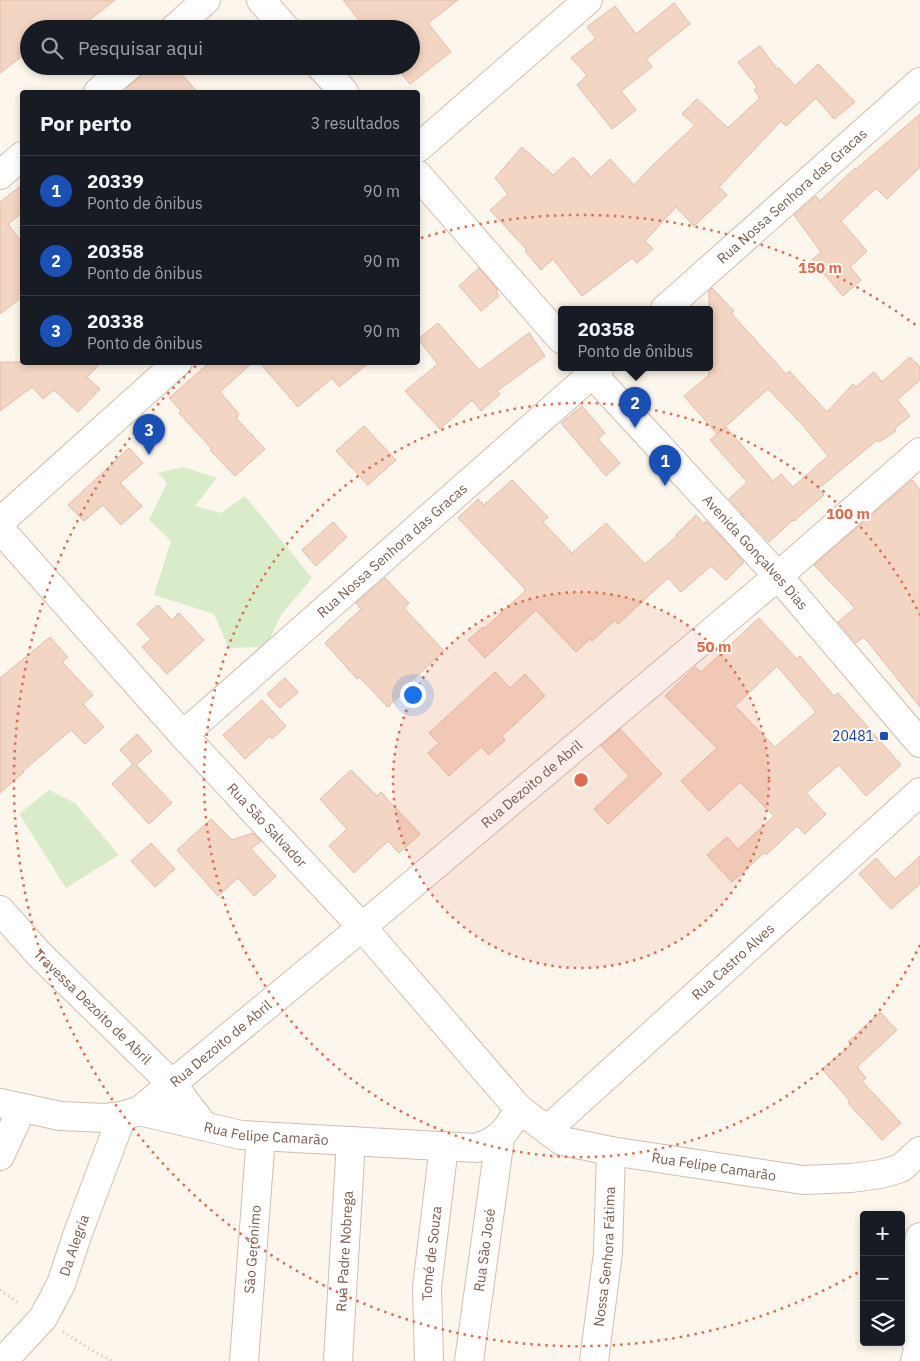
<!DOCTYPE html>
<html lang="pt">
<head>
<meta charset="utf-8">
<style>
  :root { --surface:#171b24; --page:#242831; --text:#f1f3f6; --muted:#9ea1a6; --line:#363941; --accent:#0b8043 }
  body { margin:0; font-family:"IBM Plex Sans",sans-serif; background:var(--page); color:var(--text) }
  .controls { position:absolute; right:15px; bottom:15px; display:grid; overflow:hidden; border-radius:5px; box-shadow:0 2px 8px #0003 }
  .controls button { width:45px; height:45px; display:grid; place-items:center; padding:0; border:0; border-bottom:1px solid var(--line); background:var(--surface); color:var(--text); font:25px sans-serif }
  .you { position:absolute; left:412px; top:694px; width:18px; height:18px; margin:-12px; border:4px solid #fff; border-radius:50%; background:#1a73e8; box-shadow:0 0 0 8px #1a73e833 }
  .badge { display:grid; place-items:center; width:32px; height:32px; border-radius:50%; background:var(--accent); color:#fff; font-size:16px; font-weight:700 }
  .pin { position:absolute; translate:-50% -41px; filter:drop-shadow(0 1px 2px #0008) }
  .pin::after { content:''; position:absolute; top:26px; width:18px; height:15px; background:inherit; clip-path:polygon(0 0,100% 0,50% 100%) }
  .popup { position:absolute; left:558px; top:306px; width:155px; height:65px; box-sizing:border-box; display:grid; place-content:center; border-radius:5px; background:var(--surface); filter:drop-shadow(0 1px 4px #0005); font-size:16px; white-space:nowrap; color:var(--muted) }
  .popup b { font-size:19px; color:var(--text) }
  .popup::after { content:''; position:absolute; left:50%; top:100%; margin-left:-10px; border:10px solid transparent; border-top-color:var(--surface) }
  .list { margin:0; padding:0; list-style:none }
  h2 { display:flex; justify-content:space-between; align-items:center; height:65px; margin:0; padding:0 20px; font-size:21px }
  h2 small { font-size:16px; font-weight:400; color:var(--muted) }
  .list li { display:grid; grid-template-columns:32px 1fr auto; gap:15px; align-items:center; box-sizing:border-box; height:70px; padding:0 20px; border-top:1px solid var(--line) }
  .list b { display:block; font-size:19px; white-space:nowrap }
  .list p { margin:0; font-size:16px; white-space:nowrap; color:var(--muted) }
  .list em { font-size:16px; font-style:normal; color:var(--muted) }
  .icon { flex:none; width:28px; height:28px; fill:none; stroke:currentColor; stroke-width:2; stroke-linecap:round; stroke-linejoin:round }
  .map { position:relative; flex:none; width:920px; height:1361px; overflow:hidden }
  .search { position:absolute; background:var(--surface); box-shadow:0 2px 8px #0003; left:20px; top:20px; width:400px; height:55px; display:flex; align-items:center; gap:12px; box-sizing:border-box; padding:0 18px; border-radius:28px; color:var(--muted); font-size:19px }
  .panel { position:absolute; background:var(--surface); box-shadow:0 2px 8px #0003; left:20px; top:90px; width:400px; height:275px; border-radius:5px }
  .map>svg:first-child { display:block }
</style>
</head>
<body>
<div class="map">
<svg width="920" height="1361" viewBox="0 0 920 1361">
  <rect width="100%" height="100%" fill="#fdf6ec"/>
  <path fill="#d8ecc9" d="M183,467L217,478L195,506L221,513L245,496L312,578L281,615L266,647L229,648L214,614L154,595L171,541L149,520L167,483L158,473Z
    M49,790L75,803L119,855L66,888L19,814Z"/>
  <path fill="#f3d5c3" stroke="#e6bba3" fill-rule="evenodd" d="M0,0H115L78,29H75L68,20L56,29H29V51L0,73Z
    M343,0H458L428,23L451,52L410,84L395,66H411V29H366Z
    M674,3L690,24L646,59L652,67L621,91L636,110L612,129L577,85L587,75L571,58L596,38L587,27L615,6L636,34Z
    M760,46L777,69L779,68L795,86L818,64L855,102L834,119L816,98L786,126L781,121L719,187L727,195L694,226L676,207L645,241L653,249L637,263L632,258L582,296L553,259L541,270L525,251L527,250L490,210L508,194L495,178L522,147L553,175L573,157L591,177L610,159L634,185L650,168L695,125L682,114L697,99L728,128L760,98L754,90L757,87L738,62Z
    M152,66H175L197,92H122Z
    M920,114V167L887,199L876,188L841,221L867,251L850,267L861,280L843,296L812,260L821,252L794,215L816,196L820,201L855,168L856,169Z
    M22,185V213L8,224L22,242V297L0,314V202Z
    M479,268L498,290L496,291L499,296L481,311L459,286Z
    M712,288L734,311L731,313L786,374L789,371L827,412L853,384L856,387L874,372L882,382L910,357L920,367V380L897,400L910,416L894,429L896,431L879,442L877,440L818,489L824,495L794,521L793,520L769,542L729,499L747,482L710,440L726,427L773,481L781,474L793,487L828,456L800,422L768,389L717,434L684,396L709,375V291Z
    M438,323L479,370L529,333L545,356L497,391L500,394L481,411L472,400L440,429L405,391L438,364L418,339Z
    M0,362H102L87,377L100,389L78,412L54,390L43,399L32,387L0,411Z
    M210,362H253L220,392L239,414L236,418L265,449L235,476L210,450L212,449L179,413L181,411L169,398Z
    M259,362H370L339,387L332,378L298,407Z
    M582,406L605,433L598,439L620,463L606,476L561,423Z
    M364,426L396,460L368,485L336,451Z
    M129,448L143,463L120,483L142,506L121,525L103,505L84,521L68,505Z
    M512,480L548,517L543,522L572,553L606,523L645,564L677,536L676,535L696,515L704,524L706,521L744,562L726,580L711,566L681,592L668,578L618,624L615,620L592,641L590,639L576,652L536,610L485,658L468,640L483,627L484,629L526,590L458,518L478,499L484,505Z
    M912,480L920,489V707L864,637L856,643L838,622L855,608L814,565Z
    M333,522L347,537L316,566L302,550Z
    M385,578L409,603L404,608L444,651L407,685L409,687L388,707L359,677L357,679L325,643L361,609L356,603Z
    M158,605L172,620L179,613L204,640L167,674L142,647L151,639L137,624Z
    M759,618L797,659L800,656L834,696L838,693L901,765L866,796L839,765L806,793L826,814L805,834L797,826L766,855L764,853L732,882L707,855L727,837L738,849L774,816L740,782L709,811L681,781L717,748L665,696L695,667L701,672ZM777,666L816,712L775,747L735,706Z
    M50,637L68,657L62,662L93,695L83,704L104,727L85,744L71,730L23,771L24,772L0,793V678Z
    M495,672L510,688L525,674L545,696L502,736L505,740L489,755L481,747L449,776L428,753L439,743L429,733Z
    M285,678L298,692L280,708L267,694Z
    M262,700L286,726L272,739L270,736L245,759L223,735Z
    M620,729L662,774L608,824L594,809L629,776L601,746Z
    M137,734L152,751L136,765L172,803L149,824L112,784L133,764L120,750Z
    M351,770L377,796L381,792L420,834L399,853L388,841L354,873L329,846L347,829L320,799Z
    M211,819L232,840L253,833L261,841L251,849L276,876L254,896L238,878L218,896L177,850Z
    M151,843L175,869L155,887L131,861Z
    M920,856V884L891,909L859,874L876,858L895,879Z
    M880,1012L897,1030L857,1067L866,1078L862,1081L901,1123L882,1140L848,1103L850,1101L822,1069L851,1045L848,1042Z"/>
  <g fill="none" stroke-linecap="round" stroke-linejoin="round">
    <defs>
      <g id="minor">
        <path d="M261,0L286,29"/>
        <path d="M174,29L206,0"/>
        <path d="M320,66L344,92"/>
        <path d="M98,92L129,66"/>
        <path d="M418,148L588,0"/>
        <path d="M0,175L22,156"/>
        <path d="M418,175L561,339"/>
        <path id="s1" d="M665,309L920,82"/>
        <path id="s2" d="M586,367L778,576L920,743"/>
        <path d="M0,522L178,362"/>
        <path id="s3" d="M0,529L183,735L362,927L519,1109L562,1141L611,1151L803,1180L851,1178L881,1174L901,1168L920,1151"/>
        <path id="s4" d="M183,735L600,367"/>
        <path id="s5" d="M0,910L39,954L171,1083L204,1126"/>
        <path id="s6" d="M0,1103L60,1116L105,1118L122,1116L139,1111L241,1135L476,1148C501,1140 507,1130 519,1109"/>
        <path id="s7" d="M139,1111L362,927L778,576L920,452"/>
        <path id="s8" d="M547,1130L920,792"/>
        <path d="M0,1156L22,1108"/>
        <path id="s9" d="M3,1361L43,1318L61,1284L78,1233L122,1116"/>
        <path id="s10" d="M244,1361L261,1136"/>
        <path id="s11" d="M338,1361L351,1141"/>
        <path id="s12" d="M429,1361L427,1287L444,1146"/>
        <path id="s13" d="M469,1361L500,1138"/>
        <path id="s14" d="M594,1361L608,1253L611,1151"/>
        <path d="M915,1361L918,1351L911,1297L920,1237"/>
      </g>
    </defs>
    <use href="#minor" stroke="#d1beb0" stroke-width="30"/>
    <path stroke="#d9b8a5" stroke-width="3" stroke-dasharray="1 4" stroke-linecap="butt" d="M0,1290L20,1304
      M63,1332L91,1350L112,1361"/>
    <use href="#minor" stroke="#fff" stroke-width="28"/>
  </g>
  <circle cx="581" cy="780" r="188" fill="#dc6d51" fill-opacity=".12"/>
  <g fill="none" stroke="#dc6d51" stroke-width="2.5" stroke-dasharray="2.5 5">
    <circle cx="581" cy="780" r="188"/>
    <path d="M920 945A377 377 0 1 1 920 615"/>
    <path d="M864 1269A565 565 0 0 1 199 363M421 238A565 565 0 0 1 917 326"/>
  </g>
  <rect fill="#1a4fb4" stroke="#fffaf3" stroke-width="2" x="879" y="731" width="10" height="10" rx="2.5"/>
  <g text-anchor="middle" stroke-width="4" stroke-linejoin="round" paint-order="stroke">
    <g font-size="14" fill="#7a5c4d" stroke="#fffaf3">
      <text dy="5" stroke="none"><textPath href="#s1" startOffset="170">Rua Nossa Senhora das Gracas</textPath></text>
      <text dy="5" stroke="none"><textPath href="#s4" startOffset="279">Rua Nossa Senhora das Gracas</textPath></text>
      <text dy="5" stroke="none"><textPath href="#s2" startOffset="251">Avenida Gonçalves Dias</textPath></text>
      <text dy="5" stroke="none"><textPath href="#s7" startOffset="511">Rua Dezoito de Abril</textPath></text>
      <text dy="5" stroke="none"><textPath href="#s3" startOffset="399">Rua São Salvador</textPath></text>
      <text dy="5" stroke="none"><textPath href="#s8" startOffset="251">Rua Castro Alves</textPath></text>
      <text dy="5" stroke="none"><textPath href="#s5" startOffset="134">Travessa Dezoito de Abril</textPath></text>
      <text dy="5" stroke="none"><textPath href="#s7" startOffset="106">Rua Dezoito de Abril</textPath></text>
      <text dy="5" stroke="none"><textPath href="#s6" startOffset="271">Rua Felipe Camarão</textPath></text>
      <text dy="5" stroke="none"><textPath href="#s3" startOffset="986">Rua Felipe Camarão</textPath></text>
      <text dy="5" stroke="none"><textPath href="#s9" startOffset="138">Da Alegria</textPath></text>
      <text dy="5" stroke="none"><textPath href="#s10" startOffset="112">São Gerônimo</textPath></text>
      <text dy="5" stroke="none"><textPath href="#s13" startOffset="112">Rua São José</textPath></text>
      <text dy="5" stroke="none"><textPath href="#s11" startOffset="110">Rua Padre Nobrega</textPath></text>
      <text dy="5" stroke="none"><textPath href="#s12" startOffset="108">Tomé de Souza</textPath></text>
      <text dy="5" stroke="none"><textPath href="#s14" startOffset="105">Nossa Senhora Fátima</textPath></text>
    </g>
    <g font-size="14" fill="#164399" stroke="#fffaf3" text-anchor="end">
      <text x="874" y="741">20481</text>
    </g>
  </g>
  <circle cx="581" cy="780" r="8" fill="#dc6d51" stroke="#fffaf3" stroke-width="2.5"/>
  <g font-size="15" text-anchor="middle" font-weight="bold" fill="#dc6d51" stroke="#fffaf3" stroke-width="4" stroke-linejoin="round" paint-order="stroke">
    <text x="820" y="273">150 m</text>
    <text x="848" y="519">100 m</text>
    <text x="714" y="652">50 m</text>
  </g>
</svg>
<div class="controls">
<button>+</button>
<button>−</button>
<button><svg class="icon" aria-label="layers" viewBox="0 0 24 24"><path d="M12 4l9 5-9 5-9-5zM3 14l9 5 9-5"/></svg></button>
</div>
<div class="you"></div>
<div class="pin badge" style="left:665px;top:486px;background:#1a4fb4">1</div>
<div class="pin badge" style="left:635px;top:428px;background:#1a4fb4">2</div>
<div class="popup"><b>20358</b>Ponto de ônibus</div>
<div class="pin badge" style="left:149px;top:455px;background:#1a4fb4">3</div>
<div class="search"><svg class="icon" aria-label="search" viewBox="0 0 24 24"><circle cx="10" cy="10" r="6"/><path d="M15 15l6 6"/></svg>Pesquisar aqui</div>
<section class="panel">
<h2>Por perto<small>3 resultados</small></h2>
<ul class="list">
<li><span class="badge" style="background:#1a4fb4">1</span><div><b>20339</b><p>Ponto de ônibus</p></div><em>90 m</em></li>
<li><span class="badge" style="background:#1a4fb4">2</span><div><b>20358</b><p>Ponto de ônibus</p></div><em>90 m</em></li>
<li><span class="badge" style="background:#1a4fb4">3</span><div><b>20338</b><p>Ponto de ônibus</p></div><em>90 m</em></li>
</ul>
</section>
</div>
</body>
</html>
